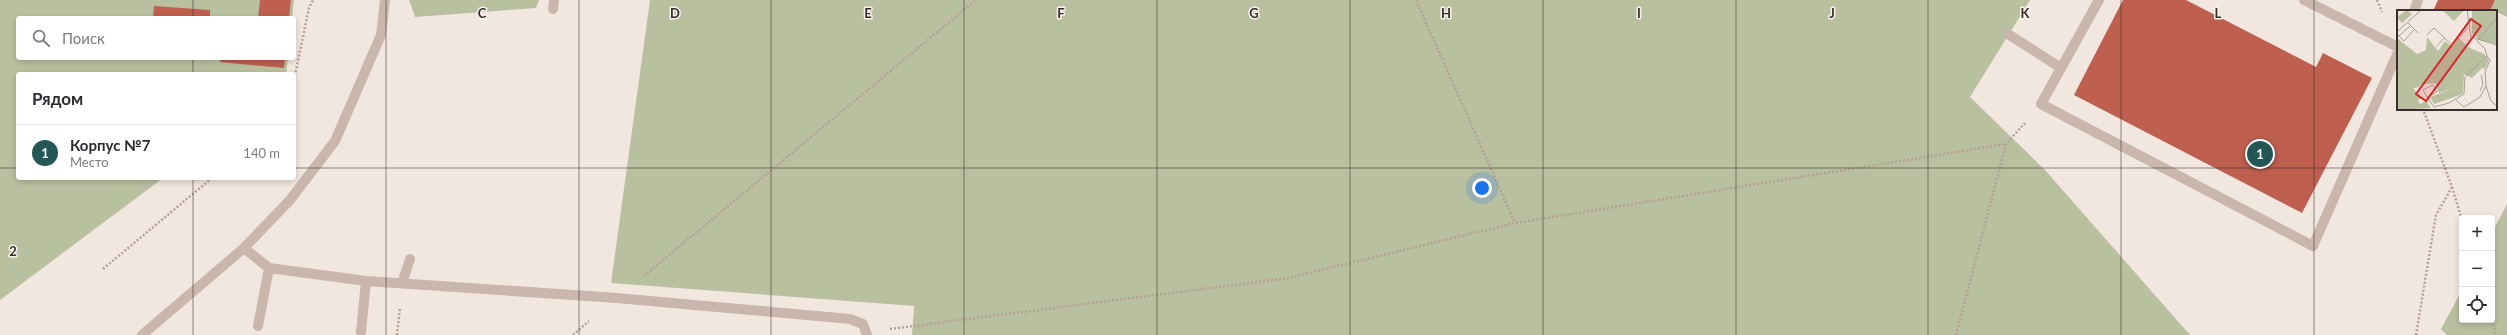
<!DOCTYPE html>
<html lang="ru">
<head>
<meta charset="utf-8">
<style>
  :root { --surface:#fff; --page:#f7f7f7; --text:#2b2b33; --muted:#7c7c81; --line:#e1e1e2; --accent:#225755 }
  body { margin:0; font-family:Lato,sans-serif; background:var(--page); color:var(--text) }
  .controls { position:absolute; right:12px; bottom:12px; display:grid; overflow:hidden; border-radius:4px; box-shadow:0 2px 6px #0003 }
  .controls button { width:36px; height:36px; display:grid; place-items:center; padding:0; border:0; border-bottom:1px solid var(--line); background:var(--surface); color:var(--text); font:20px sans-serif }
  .you { position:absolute; left:1482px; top:188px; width:14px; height:14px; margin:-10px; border:3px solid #fff; border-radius:50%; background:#1a73e8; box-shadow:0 0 0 6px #1a73e833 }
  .badge { display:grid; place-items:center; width:26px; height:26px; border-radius:50%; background:var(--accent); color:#fff; font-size:13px; font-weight:700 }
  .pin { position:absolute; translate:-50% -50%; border:2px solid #fff; box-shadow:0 1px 4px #0006 }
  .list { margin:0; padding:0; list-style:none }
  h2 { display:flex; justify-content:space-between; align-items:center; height:52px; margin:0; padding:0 16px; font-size:17px }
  h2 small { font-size:13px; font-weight:400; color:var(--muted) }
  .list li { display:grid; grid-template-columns:26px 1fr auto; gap:12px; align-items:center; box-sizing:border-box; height:56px; padding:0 16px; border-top:1px solid var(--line) }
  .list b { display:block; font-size:15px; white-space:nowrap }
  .list p { margin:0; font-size:13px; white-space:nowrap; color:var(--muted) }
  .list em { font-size:13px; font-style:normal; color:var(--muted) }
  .icon { flex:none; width:22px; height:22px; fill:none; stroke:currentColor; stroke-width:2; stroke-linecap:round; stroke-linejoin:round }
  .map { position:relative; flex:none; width:2507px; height:335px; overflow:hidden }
  .search { position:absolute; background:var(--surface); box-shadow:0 2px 6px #0003; left:16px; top:16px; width:280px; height:44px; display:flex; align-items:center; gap:10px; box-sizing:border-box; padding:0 14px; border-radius:4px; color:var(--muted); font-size:15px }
  .panel { position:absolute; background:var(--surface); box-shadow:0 2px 6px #0003; left:16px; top:72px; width:280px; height:108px; border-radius:4px }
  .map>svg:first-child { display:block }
</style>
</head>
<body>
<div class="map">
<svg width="2507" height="335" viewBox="0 0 2507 335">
  <rect width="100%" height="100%" fill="#f2e7df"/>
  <path fill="#b9c0a0" d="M0,0H294L292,18H18V58H288L286,74H18V178H163L0,300Z
    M409,0H539L536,8L415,17Z
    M650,0H2030L1970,97L2045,170L2190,335H912L914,306L611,283Z
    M2495,0H2507V17L2491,9Z
    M2507,204V335H2447L2441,329L2462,290V320H2492V233Z"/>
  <path fill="#bf5f50" d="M260,0H291L289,18H258Z
    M2123,0H2186L2316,67L2323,53L2372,78L2302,213L2074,95Z
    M2438,0H2495L2490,11H2433Z
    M154,6L210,10V18H153Z
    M221,58H285L284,68L220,62Z"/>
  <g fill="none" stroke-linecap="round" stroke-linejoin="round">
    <path stroke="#b5a096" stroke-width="2.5" stroke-dasharray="2 2" stroke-linecap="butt" d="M1416,0L1515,223
      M2377,0L2382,12
      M294,80L309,8L313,0
      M2452,187L2462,220
      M103,269L212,178
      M644,276L976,0
      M2492,320L2496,335
      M890,329L1288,278L1515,223L2006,144
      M397,335L400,308
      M573,335L589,321
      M1956,335L2006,144L2025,123
      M2416,335L2436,215L2452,187L2423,109"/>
    <path stroke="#c9b6ac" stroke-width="10" d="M2099,0L2041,104L2313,246L2398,52
      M2304,0L2398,47
      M553,9L554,0
      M2414,11L2418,0
      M2008,34L2061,68
      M244,248L269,268L366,281L617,298L850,319L863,324L867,335
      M402,283L410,259
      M258,326L269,268
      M361,332L366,281
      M142,335L244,248L290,200L335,141L381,35L385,0"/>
  </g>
  <path fill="none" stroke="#382d2a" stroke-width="1" stroke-opacity="0.55" d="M193,0V18M386,0V335M579,0V335M771,0V335M964,0V335M1157,0V335M1350,0V335M1543,0V335M1736,0V335M1928,0V335M2121,0V335M2314,0V335M193,58V74M0,168H18M294,168H2507M193,178V335"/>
  <g transform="translate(2397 10)">
    <rect width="100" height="100" fill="#f2e7df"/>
    <path d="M10,0L15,4L5,13L0,7ZM45,0H67L57,11ZM75,0H100V34L83,30L75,23ZM30,27L41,41L48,31L55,37L62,28L71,37L87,44L92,50L88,59L85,58L75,68L67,64L66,83L63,85L37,94L33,87L63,76L42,83L38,73L22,75L23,77L16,78L24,88L21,90L23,94L29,91L34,98L0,100V28L20,44L29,40Z" fill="#b9c0a0"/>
    <path fill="none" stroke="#a89d97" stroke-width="1" d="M70,0L74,27L100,35M10,12L21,23M0,22L24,0M0,24L7,31L17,20M30,25L37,18L55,35L71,18M2,26L13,16M39,37L47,28M90,46L93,50L88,62L89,76L94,91L100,96M83,81L86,74L84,65M30,87L26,80L36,75L40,82L30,87L37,97L52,93L67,84L68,67L90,46L88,39L80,31L100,8M59,90L67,97L83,87L89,76"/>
    <path fill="#d62828" fill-opacity="0.15" stroke="#d62828" stroke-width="2" d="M74,9L84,16L29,91L19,84Z"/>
    <rect width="100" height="100" fill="none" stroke="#382d2a" stroke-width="2"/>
  </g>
  <g font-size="13" text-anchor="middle" font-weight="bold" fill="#382d2a" stroke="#f9f2ec" stroke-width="3" stroke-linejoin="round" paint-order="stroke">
    <text x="482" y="18">C</text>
    <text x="675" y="18">D</text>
    <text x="868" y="18">E</text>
    <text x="1061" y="18">F</text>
    <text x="1254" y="18">G</text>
    <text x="1446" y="18">H</text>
    <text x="1639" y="18">I</text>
    <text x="1832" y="18">J</text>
    <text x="2025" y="18">K</text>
    <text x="2218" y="18">L</text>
    <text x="13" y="256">2</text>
  </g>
</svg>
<div class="controls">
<button>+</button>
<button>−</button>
<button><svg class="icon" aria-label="locate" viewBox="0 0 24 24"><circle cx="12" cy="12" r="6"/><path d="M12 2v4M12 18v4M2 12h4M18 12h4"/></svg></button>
</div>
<div class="you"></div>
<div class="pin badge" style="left:2260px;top:154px">1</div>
<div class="search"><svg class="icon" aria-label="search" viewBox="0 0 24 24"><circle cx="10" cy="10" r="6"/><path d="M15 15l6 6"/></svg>Поиск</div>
<section class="panel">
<h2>Рядом<small></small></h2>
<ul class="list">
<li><span class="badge">1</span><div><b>Корпус №7</b><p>Место</p></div><em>140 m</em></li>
</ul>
</section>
</div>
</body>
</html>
